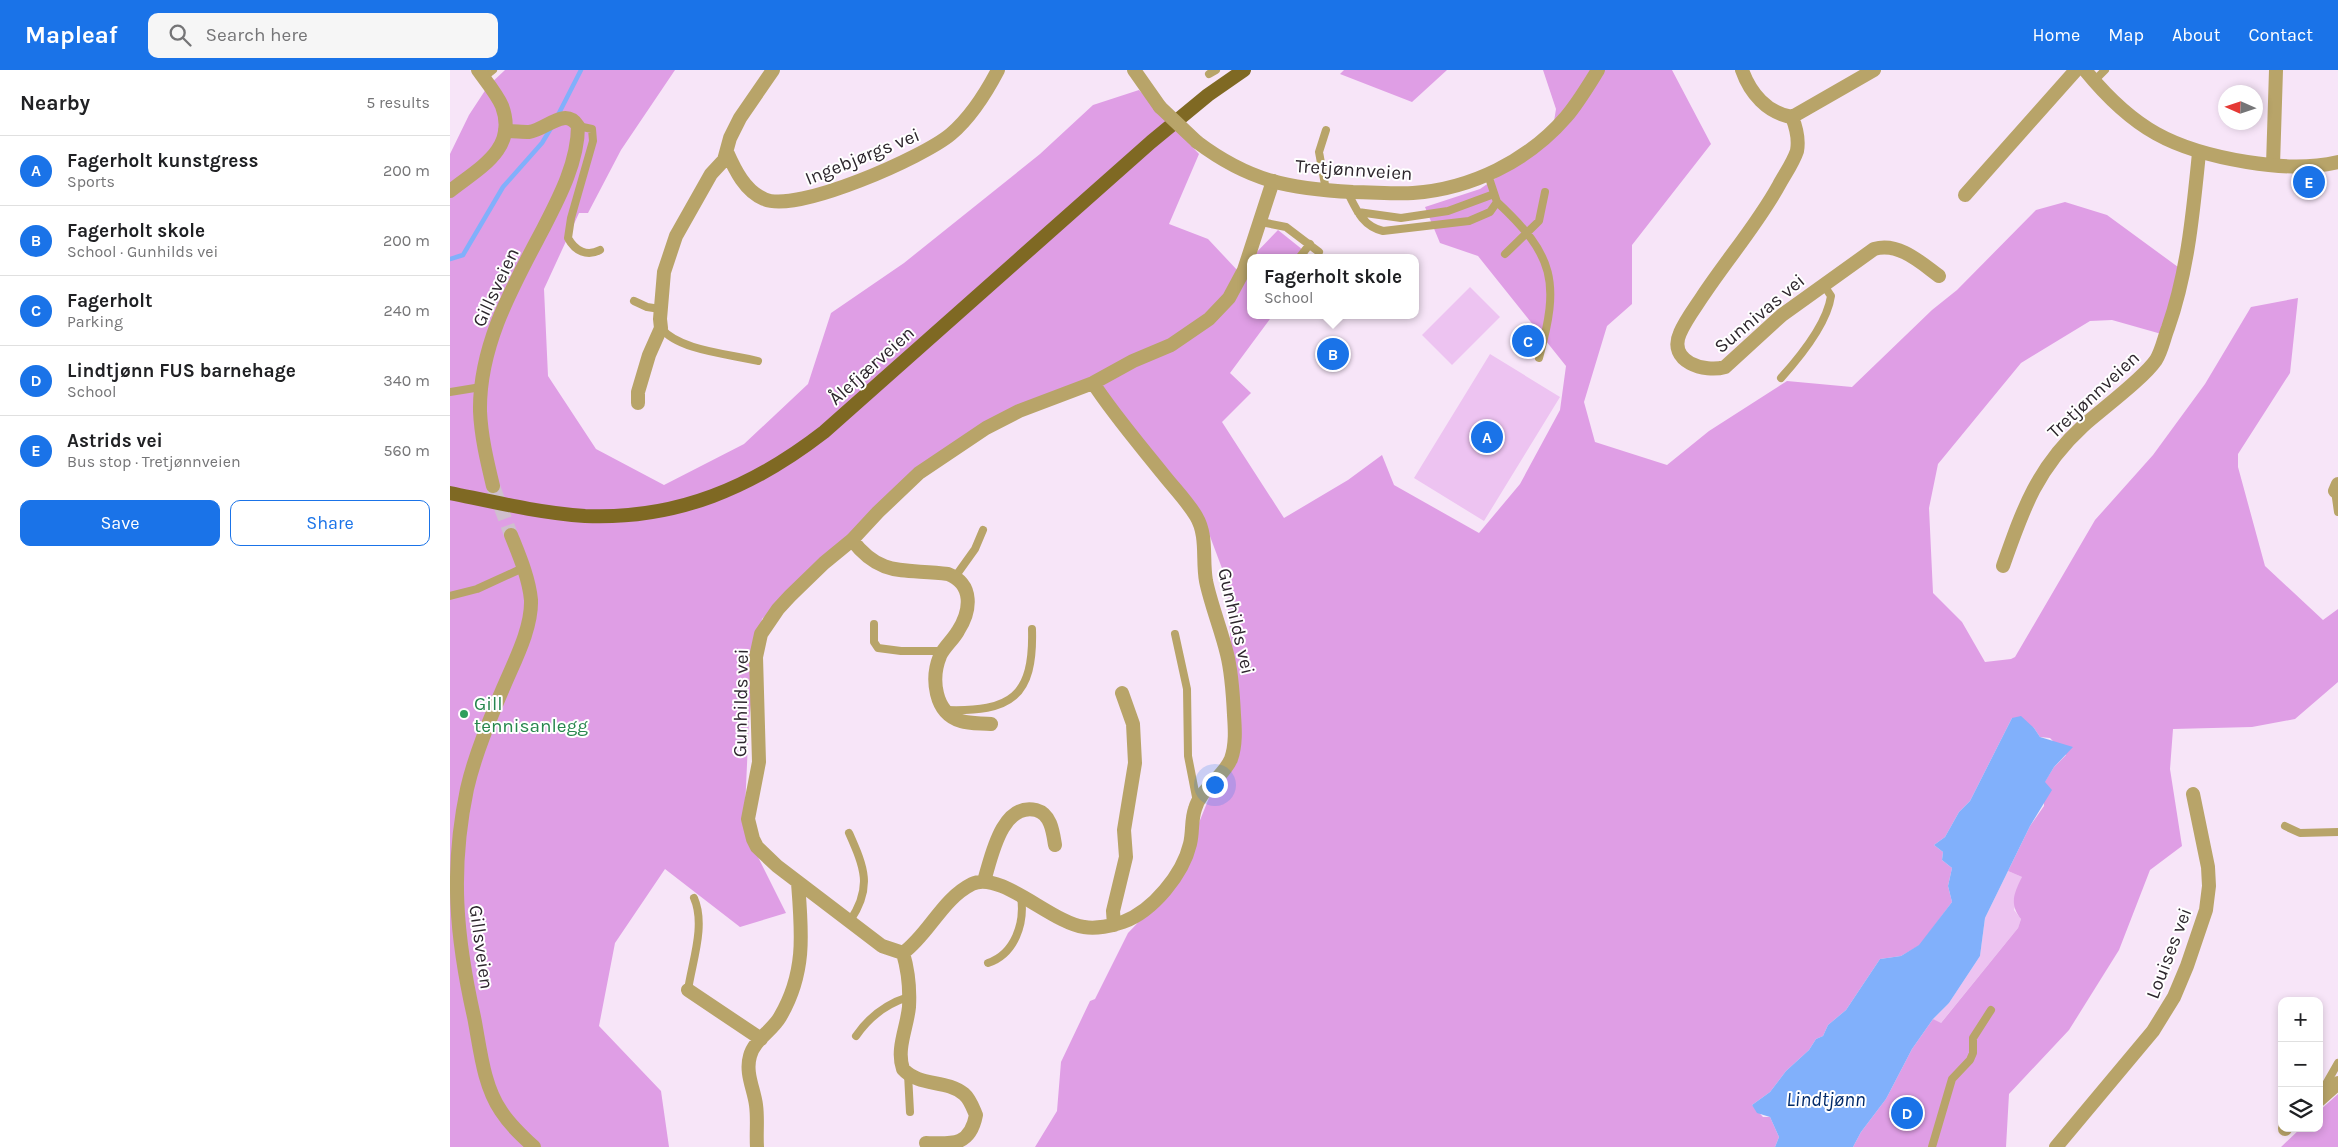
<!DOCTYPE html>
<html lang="en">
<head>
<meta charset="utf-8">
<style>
  :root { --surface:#fff; --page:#f6f6f6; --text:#202124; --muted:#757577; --line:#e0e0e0; --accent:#1a73e8 }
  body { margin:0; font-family:Karla,sans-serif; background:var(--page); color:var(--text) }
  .controls { position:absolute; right:15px; bottom:15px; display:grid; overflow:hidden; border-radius:10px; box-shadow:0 2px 8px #0003 }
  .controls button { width:45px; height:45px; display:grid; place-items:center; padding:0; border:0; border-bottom:1px solid var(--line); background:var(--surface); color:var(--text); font:25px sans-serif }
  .compass { position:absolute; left:1768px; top:15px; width:45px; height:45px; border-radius:50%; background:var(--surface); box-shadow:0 2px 8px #0003; rotate:273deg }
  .you { position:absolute; left:764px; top:714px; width:18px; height:18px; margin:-12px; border:4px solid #fff; border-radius:50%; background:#1a73e8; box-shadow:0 0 0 8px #1a73e833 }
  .badge { display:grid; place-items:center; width:32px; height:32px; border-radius:50%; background:var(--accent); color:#fff; font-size:16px; font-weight:700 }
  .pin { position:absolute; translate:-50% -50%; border:2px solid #fff; box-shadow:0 1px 5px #0006 }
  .popup { position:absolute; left:797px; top:184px; width:172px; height:65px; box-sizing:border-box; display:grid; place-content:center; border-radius:10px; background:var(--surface); filter:drop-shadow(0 1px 4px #0005); font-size:16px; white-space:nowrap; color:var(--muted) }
  .popup b { font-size:19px; color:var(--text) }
  .popup::after { content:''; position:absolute; left:50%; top:100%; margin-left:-10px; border:10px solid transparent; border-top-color:var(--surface) }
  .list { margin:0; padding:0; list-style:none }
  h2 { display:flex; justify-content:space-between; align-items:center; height:65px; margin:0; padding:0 20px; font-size:21px }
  h2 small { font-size:16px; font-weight:400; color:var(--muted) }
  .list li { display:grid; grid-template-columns:32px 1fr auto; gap:15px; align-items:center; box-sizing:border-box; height:70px; padding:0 20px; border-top:1px solid var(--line) }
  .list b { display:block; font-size:19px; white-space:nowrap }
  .list p { margin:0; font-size:16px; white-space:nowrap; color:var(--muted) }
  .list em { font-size:16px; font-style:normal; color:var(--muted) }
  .actions { display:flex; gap:10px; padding:15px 20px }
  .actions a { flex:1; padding:11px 0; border:1px solid var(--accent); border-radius:10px; text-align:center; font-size:18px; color:var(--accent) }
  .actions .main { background:var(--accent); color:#fff }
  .icon { flex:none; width:28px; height:28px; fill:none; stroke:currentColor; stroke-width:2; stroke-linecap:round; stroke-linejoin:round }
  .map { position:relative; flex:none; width:1888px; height:1077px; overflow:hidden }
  header { display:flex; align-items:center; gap:30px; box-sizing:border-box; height:70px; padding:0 25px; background:var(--accent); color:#fff }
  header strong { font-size:24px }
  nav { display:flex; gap:28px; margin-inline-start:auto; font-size:18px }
  .search { width:350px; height:45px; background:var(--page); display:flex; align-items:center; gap:12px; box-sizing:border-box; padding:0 18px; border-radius:10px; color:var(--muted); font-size:19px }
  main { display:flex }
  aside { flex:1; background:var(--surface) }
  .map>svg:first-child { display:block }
</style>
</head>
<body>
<header>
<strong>Mapleaf</strong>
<div class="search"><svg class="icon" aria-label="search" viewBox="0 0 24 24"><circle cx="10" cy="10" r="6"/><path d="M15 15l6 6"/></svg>Search here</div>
<nav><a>Home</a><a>Map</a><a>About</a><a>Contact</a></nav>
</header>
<main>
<aside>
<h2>Nearby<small>5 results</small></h2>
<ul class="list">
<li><span class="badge">A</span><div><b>Fagerholt kunstgress</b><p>Sports</p></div><em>200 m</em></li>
<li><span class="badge">B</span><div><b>Fagerholt skole</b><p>School · Gunhilds vei</p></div><em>200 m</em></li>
<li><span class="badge">C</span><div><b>Fagerholt</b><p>Parking</p></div><em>240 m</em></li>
<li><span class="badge">D</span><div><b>Lindtjønn FUS barnehage</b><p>School</p></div><em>340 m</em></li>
<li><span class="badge">E</span><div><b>Astrids vei</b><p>Bus stop · Tretjønnveien</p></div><em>560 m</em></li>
</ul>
<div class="actions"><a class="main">Save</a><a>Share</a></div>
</aside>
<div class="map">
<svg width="1888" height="1077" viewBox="0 0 1888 1077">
  <rect width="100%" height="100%" fill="#f7e5f8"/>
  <path fill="#edc3f1" d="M1020,217L1050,247L1002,295L972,265Z
    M1040,284L1110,327L1034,451L964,408Z
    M1558,801L1572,807L1564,840L1571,849L1568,858L1490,954L1483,949L1499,933L1530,886L1535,848Z"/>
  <path fill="#df9ee5" d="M55,0H225L171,80L138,143H129L94,219L98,306L146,379L214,415L294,374L358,314L381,243L454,193L590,84L643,35L689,20L749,84L719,154L758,169L788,201L800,188V245H823L780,303L801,323L772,352L834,448L898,410L932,385L944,415L1029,463L1070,414L1110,340L1116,296L1028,186L990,173L975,137L1030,119L1101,70L1106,39L1093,0H1222L1261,74L1182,175V234L1157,256L1134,332L1145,372L1217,395L1259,361L1337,311L1402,317L1482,240L1507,220L1586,140L1615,132L1657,145L1728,197L1715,265L1662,250L1640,251L1571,293L1488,394L1479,438L1483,523L1512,552L1535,592L1561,589L1565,587L1645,450L1703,385L1755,314L1801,237L1848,228L1840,303L1788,384V397L1815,496L1873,550L1888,539V612L1845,649L1802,657L1723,659L1720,699L1732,776L1700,800L1669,880L1619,960L1559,1024L1556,1077H1403L1411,1062L1436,1029L1462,979L1483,949L1491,953L1568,858L1571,849C1559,834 1564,823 1572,807L1558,801L1580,756L1594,736V713L1604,697L1616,685L1600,668L1590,667L1584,658L1562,648L1520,731L1509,742L1495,767L1484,775L1493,782L1492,790L1502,798L1498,816L1502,832L1470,875L1451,886L1430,889L1396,940L1378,955L1373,966L1366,969L1359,980L1336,1001L1320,1022L1302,1035L1313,1047H1320L1329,1067L1325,1077H585L607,1041L611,992L640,931L645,929L678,863L724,815L783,668V603L776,509L758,461L641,318L555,353L480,399L312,549L299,650L295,739L298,767L336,843L290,857L215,799L165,873L149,956L211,1021L219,1077H0V84L19,45L38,16Z
    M894,0H997L962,32L890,4Z
    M828,160L863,188H801Z
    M1888,1024V1077H1831L1851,1058H1869V1041Z"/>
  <path fill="#81b0fb" d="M1571,646L1584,658L1590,667L1623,677L1604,697L1595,712L1602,720L1580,756L1535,848L1530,886L1499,933L1483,949L1462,979L1436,1029L1411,1062L1403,1077H1325L1329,1067L1320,1047L1307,1043L1302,1035L1320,1022L1336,1001L1359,980L1366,969L1373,966L1378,955L1396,940L1430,889L1451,886L1469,875L1502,832L1498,816L1502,798L1492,790L1493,782L1484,775L1495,767L1509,742L1520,731L1562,648Z"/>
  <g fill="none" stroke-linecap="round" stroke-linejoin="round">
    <path stroke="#81b0fb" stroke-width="4.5" d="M107,47L131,0
      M0,189L13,185L53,117L92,73L101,58"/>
    <path stroke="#cfbfcf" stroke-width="14" stroke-dasharray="14 7" stroke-linecap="butt" d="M43,416L61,465"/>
    <path stroke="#b8a469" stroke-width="8" d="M759,4L766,0
      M33,8L43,0
      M1644,11L1655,0
      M128,56L142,59L143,71L121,148L118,168C125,181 137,187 150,180
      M876,120L869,82L876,60
      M897,121C906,139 912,156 933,161L1019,151L1040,142L1047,132L1038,105
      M1047,132C1105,186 1110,212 1089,288
      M908,142L951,148L998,141L1044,124
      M811,152L836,157L869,182
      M1055,184L1089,151L1095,122
      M849,188L860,174
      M184,231L197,237L210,239
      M211,258C229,281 281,284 308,291
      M1331,308C1349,288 1377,254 1381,226L1373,214
      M0,322L31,317
      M1885,421L1888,442
      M505,507L525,479L533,460
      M0,526L27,519L73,498
      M424,554V572L428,578L451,581H494
      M725,564L737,619L738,686L747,732
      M496,640C561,642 584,627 582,559
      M1835,756L1850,763L1888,762
      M399,763C414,797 423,817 400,851
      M538,893C565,884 575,853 571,827
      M238,920C242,892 256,855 244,828
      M406,966C419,947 436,934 458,927
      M458,1004L460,1042
      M1877,1023L1876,1014L1888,993
      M1482,1077L1502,1009L1520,990L1523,983V968L1541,940"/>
    <path stroke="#b8a469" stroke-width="14" d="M1292,0C1300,23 1317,43 1342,47L1424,0
      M1342,47C1346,57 1349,70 1347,81C1343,93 1335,104 1329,115C1307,155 1277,189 1252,227C1244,239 1235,251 1230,263C1217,292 1255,303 1275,297L1332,245L1424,179C1449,172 1470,192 1489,206
      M277,82C285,100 295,121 314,129C346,144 474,87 501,64C521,47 536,23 548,0
      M1823,95L1826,0
      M1515,125L1626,0
      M643,313C664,345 689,374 713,404C724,418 737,431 746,446C758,466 752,489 756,511C761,535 771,559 777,584C782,604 783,624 784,645C785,659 786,675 781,689C773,708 750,719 745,739C741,750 743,762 740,774C733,804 703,841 673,852C662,856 646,859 634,857C602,853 550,800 522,814C492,829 479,864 453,883L432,876L327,796L307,777L303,769L298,749L309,692L306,587L311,564L328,539L340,526L374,493L402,470L428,442L469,403L536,358L569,341L643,313L683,291L721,275L759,249L779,228L794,200L823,111
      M188,333V322L199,285L211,258L210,249L214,202L226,166L261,104L274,90L280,68L290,48L323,0
      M43,416C37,391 31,366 30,341C29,275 63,216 93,159C109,128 128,92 128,56C115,36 96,60 79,62C72,62 63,61 55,61
      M1885,421L1888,414
      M61,465C69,485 79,508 81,530C82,558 65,590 54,616C40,649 25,684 17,719C0,800 6,867 24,947C30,977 33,1015 51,1041C60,1055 72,1066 84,1077
      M402,470C432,509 456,498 498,504C524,514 521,541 508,561C503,570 494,577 490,586C481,608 484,643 511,651C520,654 531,653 541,654
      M1553,496C1573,439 1587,398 1633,356C1652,339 1693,309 1706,290C1712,280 1714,268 1718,258C1738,201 1743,142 1749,83
      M534,811C541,789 551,732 586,740C601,744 603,762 605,775
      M664,855L663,841L676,787L674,760L685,693L683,654L672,623
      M453,883C458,900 460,919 459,937C457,958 446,979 453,999C469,1017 496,1009 514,1024C520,1029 523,1038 526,1045C520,1076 503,1074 476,1073
      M238,920L311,969
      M1869,1030L1888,1013
      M1835,1059V1058
      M307,1077C306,1063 308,1049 306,1035C304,1019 295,1003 300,986C304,970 322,961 330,947C356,903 352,863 348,813
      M1606,1077L1703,961L1724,927L1737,896L1756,840L1759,816L1758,797L1743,724"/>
    <path stroke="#b8a469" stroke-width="14" d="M684,0L710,37
      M1635,0C1683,59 1723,80 1797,92C1828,97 1857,99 1888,92
      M747,72C799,111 839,119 903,122C923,122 943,124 963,123C1021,119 1078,91 1116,47C1128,33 1138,16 1148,0
      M0,121C29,98 68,79 52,36C47,24 35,10 28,0"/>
    <path stroke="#7f6923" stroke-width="14" d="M0,423C44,432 90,443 135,446C227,450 303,417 374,362L701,72L758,25L794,0"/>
    <path stroke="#b8a469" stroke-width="14" d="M710,37L747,72"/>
  </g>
  <circle fill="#2e9e5b" stroke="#fff" stroke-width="2" cx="14" cy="644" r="5"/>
  <g text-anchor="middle" stroke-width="4" stroke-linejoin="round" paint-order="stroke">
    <g font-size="19" fill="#2d262d" stroke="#fff">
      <text transform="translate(412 86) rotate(-22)" y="7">Ingebjørgs vei</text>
      <text transform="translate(904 99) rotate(4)" y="7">Tretjønnveien</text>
      <text transform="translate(45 217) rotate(-65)" y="7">Gillsveien</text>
      <text transform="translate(1309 243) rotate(-40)" y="7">Sunnivas vei</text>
      <text transform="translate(421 295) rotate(-42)" y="7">Ålefjærveien</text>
      <text transform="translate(1643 324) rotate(-43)" y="7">Tretjønnveien</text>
      <text transform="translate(787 551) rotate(77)" y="7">Gunhilds vei</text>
      <text transform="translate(290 633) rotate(-89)" y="7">Gunhilds vei</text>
      <text transform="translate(32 877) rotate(82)" y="7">Gillsveien</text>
      <text transform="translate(1718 883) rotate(-69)" y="7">Louises vei</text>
    </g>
    <g font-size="19" fill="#27864d" stroke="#fff" text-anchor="start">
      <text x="24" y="640">Gill<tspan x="24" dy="22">tennisanlegg</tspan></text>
    </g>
    <g font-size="20" font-style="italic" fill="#002a6a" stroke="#fff">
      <text x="1376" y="1036">Lindtjønn</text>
    </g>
  </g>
</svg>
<div class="controls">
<button>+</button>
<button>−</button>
<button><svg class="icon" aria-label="layers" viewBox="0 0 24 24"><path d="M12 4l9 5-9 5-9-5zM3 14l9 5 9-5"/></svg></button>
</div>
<svg class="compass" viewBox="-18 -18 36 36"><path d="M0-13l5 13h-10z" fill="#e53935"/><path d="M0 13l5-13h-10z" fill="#757577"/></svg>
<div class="you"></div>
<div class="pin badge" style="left:1037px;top:367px">A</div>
<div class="pin badge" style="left:883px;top:284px">B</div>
<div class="popup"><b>Fagerholt skole</b>School</div>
<div class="pin badge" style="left:1078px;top:271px">C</div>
<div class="pin badge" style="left:1457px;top:1043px">D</div>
<div class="pin badge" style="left:1859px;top:112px">E</div>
</div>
</main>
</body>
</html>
